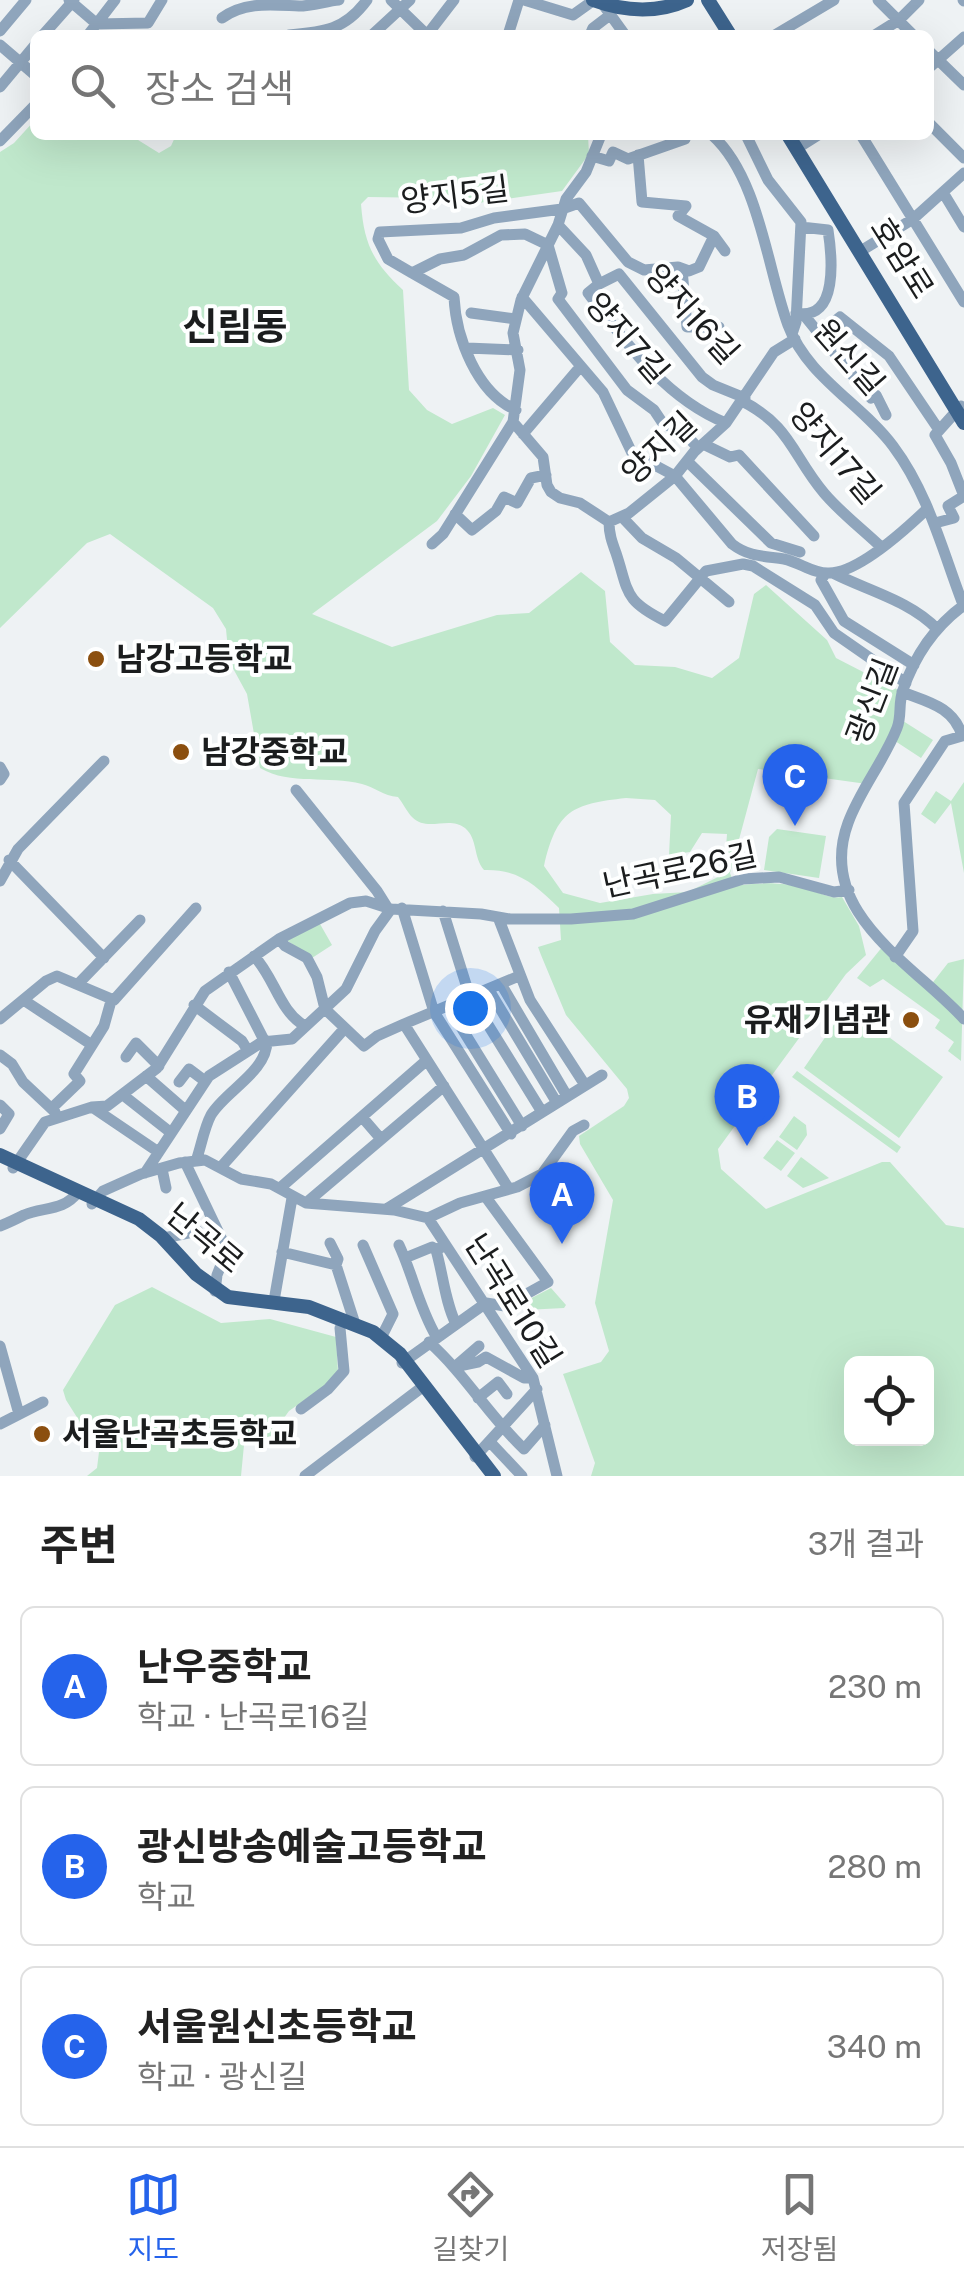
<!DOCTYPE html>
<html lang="ko">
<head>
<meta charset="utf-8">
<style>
  :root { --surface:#fff; --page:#f6f6f6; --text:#222; --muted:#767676; --line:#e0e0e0; --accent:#2563eb }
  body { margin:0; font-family:"Public Sans","Noto Sans KR",sans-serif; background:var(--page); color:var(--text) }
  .controls { position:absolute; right:30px; bottom:30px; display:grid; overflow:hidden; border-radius:15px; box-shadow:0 10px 40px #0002 }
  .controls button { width:90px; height:90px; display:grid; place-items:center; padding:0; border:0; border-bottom:2px solid var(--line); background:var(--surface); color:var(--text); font:50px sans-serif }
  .you { position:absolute; left:470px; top:1008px; width:35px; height:35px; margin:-25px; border:8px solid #fff; border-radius:50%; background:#1a73e8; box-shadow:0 0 0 15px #1a73e833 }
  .badge { display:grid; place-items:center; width:65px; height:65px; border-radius:50%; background:var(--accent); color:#fff; font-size:32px; font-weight:700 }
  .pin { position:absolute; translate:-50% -82px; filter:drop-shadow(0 2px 5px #0008) }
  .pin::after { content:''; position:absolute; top:52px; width:35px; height:30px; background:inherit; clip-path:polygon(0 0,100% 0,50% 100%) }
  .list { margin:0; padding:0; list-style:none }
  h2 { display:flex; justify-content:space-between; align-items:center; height:130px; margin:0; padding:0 40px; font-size:42px }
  h2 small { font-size:32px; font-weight:400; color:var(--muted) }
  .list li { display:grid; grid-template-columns:65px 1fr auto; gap:30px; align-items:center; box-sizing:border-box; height:160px; margin:0 20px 20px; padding:0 20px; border:2px solid var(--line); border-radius:15px }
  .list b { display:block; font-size:38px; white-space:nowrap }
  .list p { margin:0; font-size:32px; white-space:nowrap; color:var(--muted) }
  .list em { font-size:32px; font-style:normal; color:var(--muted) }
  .icon { flex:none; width:55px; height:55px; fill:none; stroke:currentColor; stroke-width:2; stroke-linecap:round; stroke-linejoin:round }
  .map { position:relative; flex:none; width:964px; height:1476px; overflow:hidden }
  .search { position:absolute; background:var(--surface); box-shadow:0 10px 40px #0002; left:30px; right:30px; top:30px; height:110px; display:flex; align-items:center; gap:25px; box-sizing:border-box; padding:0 35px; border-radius:15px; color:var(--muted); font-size:38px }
  .sheet { height:670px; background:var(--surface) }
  nav { display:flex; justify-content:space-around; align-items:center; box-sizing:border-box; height:140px; border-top:2px solid var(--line); background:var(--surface); font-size:28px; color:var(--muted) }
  nav a { display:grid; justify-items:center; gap:5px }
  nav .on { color:var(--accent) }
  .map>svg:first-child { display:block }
</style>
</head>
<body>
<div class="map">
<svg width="964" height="1476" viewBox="0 0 964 1476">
  <rect width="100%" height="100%" fill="#eef2f4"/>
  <path fill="#c0e8cc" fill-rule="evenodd" d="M35,120V135H130L159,153L171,146L176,135H588L589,154L562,191L464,205L438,198L368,197L361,204C364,245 374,263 403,290L409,390L427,410L452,424L493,408L505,415L471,476L437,521L312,614L392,647L497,615L529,613L581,572L605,591L610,642L635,665L675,667L712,678L739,658L754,594L766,585L827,640L836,658L902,692L900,719L933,740L921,758L892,739L867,784L758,769L730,873L735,886C760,882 786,882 810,890C822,893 829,899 842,897L859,926L866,955L846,974L718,1149L721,1169L766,1209L882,1162H890L946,1225L964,1228V1476H591L595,1463L563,1374L601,1362L609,1351L595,1303L613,1200L580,1144L579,1136L624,1106L629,1098L627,1089L566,1015L541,955L538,947L561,940L559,908C535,885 519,869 484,870C473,857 478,839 465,828C448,815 428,833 412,817C407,812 403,803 398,797C383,796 375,787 362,784C328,775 291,786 260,768L247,694L229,661L226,629L213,608L110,534L87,543L0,628V152L14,143ZM626,798L655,800L671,815L669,855L690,852L702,833L727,834L724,874L688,892L653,894L600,903L563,893L544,866C557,810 572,804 626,798ZM852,1364H926V1438H852Z
    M964,782V873L951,803L935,824L921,814L936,791L951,801Z
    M777,829L826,836L819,878L764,870L769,837Z
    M320,924L332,945L312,958L285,939Z
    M883,946L930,986L948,963L964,959L961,1061L948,1051L954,1042L935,1028L940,1020L883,979L870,987L857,978Z
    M859,1015L943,1077L899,1138L804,1068L835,1023Z
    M797,1071L901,1147L897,1153L792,1077Z
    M794,1116L806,1125L807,1135L797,1150L779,1137Z
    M777,1140L795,1153L781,1171L763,1158Z
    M801,1157L829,1178L803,1188L787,1176Z
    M152,1287L221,1323L270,1319L336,1337L338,1372L330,1382L289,1411L271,1436L244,1445L241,1476H87L97,1468L99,1452L66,1400L63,1390L115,1305Z
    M551,1288L566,1305L564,1308L525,1310L516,1306Z"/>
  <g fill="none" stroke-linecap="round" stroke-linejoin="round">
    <path stroke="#8fa5bc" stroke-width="11" d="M69,0L97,24L148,23L162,0
      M391,0L427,35
      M524,0L573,15L594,0
      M878,0L913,35
      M963,0L964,1
      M602,3L625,35
      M222,18C245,1 273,5 299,6C312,6 327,1 339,0
      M0,31L26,0
      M43,35L74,0
      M88,35L115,0
      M289,35C324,32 345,30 367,0
      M372,35L410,0
      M427,35L454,0
      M508,35L519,0
      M590,35L593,28L610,15
      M775,35L834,0
      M875,35L899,20L919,0
      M0,45L35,75
      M929,51L964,85
      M929,68L964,37
      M0,87L35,45
      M929,123L964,158
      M601,135L586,172L566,199L558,225L521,300L513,333L520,370L513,422L543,457L547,485L551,492L560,498L580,503L609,522L629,513L675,476L694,452L726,423L774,352L795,339
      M712,135C759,177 767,268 788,325C807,377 862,404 893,446C929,494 943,553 964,607
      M746,135L768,180L801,222L796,322L792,334
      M861,135L964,302
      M0,141L35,105
      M799,147L818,135
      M638,155L642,202L686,206L678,216L714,236L725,251
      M592,156L609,161L613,152L628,159L685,139
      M944,194L964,227
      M558,225L586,255L599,284L588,293C626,343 666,399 726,423
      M864,249L913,219L964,173
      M682,269L687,327H719
      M412,273L454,297C456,338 477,393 516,410
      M599,284L619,274L702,377L713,385L745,398
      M522,297L603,392L632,453L675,476L732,544C749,557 764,556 784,559C799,562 814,574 829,573C858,573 906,529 927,509
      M471,313L516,319
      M796,313C839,322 832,256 828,230L801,227
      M804,315L871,398L876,395L886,415
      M820,333L840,317L889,356L939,430
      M467,348L518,350
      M742,401C791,426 792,455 824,493C840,512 862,529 881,547
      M523,434L580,367
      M703,444L730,457L739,455L814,536
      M698,448L688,437L662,422L654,410L627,390L558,299L562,293L548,245L525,234L501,235L464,255L440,259L412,273L388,259L378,239L380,232L461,228L494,218L562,209L579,203L628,262L644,270L678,267L689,271L699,267L714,236
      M688,462L771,543L800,552
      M455,514L472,530L496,511L504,497L517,503L531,478L546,475
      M622,517L642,538L676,558L729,602
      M609,522C609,534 612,542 616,553C629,592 623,600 665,621L706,571L743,564L753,566L815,605L834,633L906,683
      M935,523L954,518L948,506L964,496L951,463L935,435L961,406
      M432,544L443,534L513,422
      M833,573C866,590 911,601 937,629
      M825,574L821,580L844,621L914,665
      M964,605C934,627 915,655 903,690C898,703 902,716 897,728C884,761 860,790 848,823C815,913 914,964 964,1019
      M0,767L4,774L0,780
      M296,790L377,891L387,907
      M9,860L104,958
      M0,881L18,849L104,761
      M402,908L434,1012L511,1134
      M443,911L469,994L542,1112
      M498,917L530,1000L585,1085
      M279,939L285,946L307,958L317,977L325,1009L364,1046L377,1036L404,1024L509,1189
      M254,956C275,978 279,1011 305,1026
      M895,957L913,931L904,803L945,741L962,736C954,707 928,702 902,692
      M229,972L265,1042
      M79,983L140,920
      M501,984L567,1096
      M489,990L557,1103
      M25,1001L92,1045
      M194,1005L242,1041L248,1051
      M448,1006L522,1126
      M0,1019L46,981L57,976L114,1000L196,908
      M404,1024L519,976
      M0,1055L12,1064L23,1082L55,1112
      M126,1057L136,1043L159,1066
      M146,1076L185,1110
      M179,1082L189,1069L205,1081
      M123,1095L170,1132
      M0,1105L9,1114L0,1129
      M53,1107L80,1081L74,1074L104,1026L111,1001
      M92,1107L157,1151
      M362,1117L381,1139
      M196,1161C201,1147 204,1128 211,1115C225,1091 267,1072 267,1041
      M185,1162L227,1250L217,1275L215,1291
      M221,1167L345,1028
      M13,1168L45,1122L92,1107L107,1106L157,1068L205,991L279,939L350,903L366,901L391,909L481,914L510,919H571L633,914L743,879L779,877L834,892L849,890
      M162,1169L166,1188
      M145,1173L209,1076L262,1042L292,1039L346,989L375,931L391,909
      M280,1188L427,1060
      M306,1203L444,1086
      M92,1204L103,1191L141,1174L179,1163L205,1160L241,1179L271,1184L306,1203L394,1210L428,1218L460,1203L517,1187L542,1174L573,1131L584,1125
      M388,1208L602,1075
      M428,1218L533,1378L557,1476
      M0,1226C8,1223 16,1219 24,1215C44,1207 64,1211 78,1192
      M164,1238L198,1231
      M330,1243L338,1259L336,1265
      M363,1245L393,1314L381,1338
      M399,1245C413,1275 419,1307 436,1336
      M436,1250C443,1274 445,1302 456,1324
      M282,1252L336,1265L355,1324
      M405,1258L432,1247L436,1250L442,1247
      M274,1301L292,1198
      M429,1342C465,1374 489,1416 524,1449L545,1425
      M0,1346L19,1414
      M402,1363L486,1303L505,1306L548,1282L485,1196
      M457,1365L479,1346
      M454,1367L478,1362L486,1357L524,1378H533
      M478,1398L498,1382L507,1394
      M301,1409L328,1389L344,1371L340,1328
      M0,1424L43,1402
      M490,1442L522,1476
      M475,1457L537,1389
      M305,1476L421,1388"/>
    <path stroke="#3d648d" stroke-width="14" d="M593,0C623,11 656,14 687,0
      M708,0L730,35
      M788,135L964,423
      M0,1155L139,1219L161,1236L196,1274L228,1297L309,1307L373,1332L400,1354L494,1476"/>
  </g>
  <g fill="#8b4f0f" stroke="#feffff" stroke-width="4">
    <circle cx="96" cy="659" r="10"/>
    <circle cx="181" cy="752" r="10"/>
    <circle cx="911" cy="1020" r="10"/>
    <circle cx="42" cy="1434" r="10"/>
  </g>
  <g text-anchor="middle" stroke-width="8" stroke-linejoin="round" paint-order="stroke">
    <g font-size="32" fill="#1b1d1e" stroke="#feffff">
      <text transform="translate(455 195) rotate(-7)" y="11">양지5길</text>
      <text transform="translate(902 258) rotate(58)" y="11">호암로</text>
      <text transform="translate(692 314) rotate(48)" y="11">양지16길</text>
      <text transform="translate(627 338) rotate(49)" y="11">양지7길</text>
      <text transform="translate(849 357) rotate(49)" y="11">원신길</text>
      <text transform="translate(659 448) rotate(-43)" y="11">양지길</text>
      <text transform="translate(835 453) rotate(50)" y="11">양지17길</text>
      <text transform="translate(872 701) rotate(-69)" y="11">광신길</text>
      <text transform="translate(680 870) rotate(-12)" y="11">난곡로26길</text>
      <text transform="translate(205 1238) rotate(40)" y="11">난곡로</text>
      <text transform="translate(513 1301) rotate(58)" y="11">난곡로10길</text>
    </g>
    <g font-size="32" font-weight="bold" fill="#1b1d1e" stroke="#feffff" text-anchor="start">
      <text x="116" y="670">남강고등학교</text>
      <text x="201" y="763">남강중학교</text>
      <text x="891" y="1031" text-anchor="end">유재기념관</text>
      <text x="62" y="1445">서울난곡초등학교</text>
    </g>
    <g font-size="38" font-weight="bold" fill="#1b1d1e" stroke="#feffff">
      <text x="235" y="340">신림동</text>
    </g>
  </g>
</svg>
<div class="controls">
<button><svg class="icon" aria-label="locate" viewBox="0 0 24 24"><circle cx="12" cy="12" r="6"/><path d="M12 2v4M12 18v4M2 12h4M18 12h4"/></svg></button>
</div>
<div class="you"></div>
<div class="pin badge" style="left:562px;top:1244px">A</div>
<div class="pin badge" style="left:747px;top:1146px">B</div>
<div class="pin badge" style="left:795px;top:826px">C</div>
<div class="search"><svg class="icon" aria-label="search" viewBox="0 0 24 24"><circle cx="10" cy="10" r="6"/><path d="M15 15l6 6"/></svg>장소 검색</div>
</div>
<section class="sheet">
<h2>주변<small>3개 결과</small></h2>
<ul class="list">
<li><span class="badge">A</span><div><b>난우중학교</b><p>학교 · 난곡로16길</p></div><em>230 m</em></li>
<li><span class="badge">B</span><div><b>광신방송예술고등학교</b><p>학교</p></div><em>280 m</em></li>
<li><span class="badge">C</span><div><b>서울원신초등학교</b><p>학교 · 광신길</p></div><em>340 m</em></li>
</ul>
</section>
<nav>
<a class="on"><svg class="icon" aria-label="map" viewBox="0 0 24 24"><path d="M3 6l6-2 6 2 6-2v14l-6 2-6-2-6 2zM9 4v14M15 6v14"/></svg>지도</a>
<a><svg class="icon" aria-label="directions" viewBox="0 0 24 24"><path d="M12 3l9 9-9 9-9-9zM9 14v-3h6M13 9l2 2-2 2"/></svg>길찾기</a>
<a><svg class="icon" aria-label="saved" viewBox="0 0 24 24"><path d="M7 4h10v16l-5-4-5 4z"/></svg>저장됨</a>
</nav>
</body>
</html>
